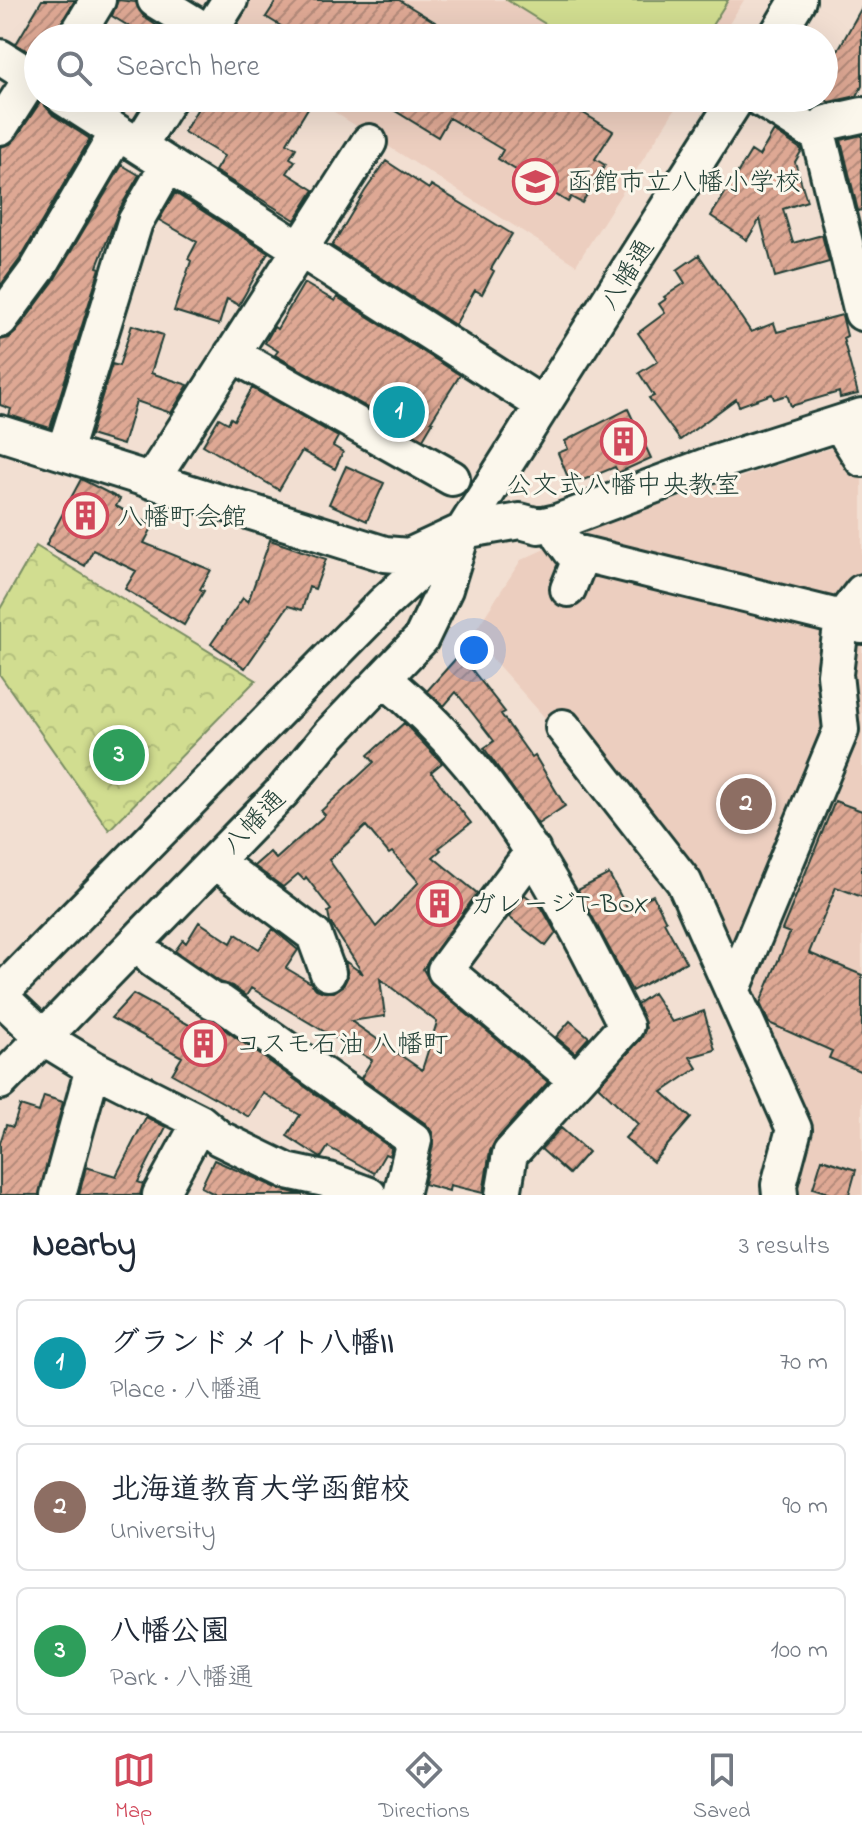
<!DOCTYPE html>
<html lang="en">
<head>
<meta charset="utf-8">
<style>
  :root { --surface:#fff; --page:#f6f6f7; --text:#1f2937; --muted:#747a83; --line:#e0e1e3; --accent:#d1495b }
  body { margin:0; font-family:"Indie Flower","Klee One",sans-serif; background:var(--page); color:var(--text) }
  .you { position:absolute; left:474px; top:650px; width:28px; height:28px; margin:-20px; border:6px solid #fff; border-radius:50%; background:#1a73e8; box-shadow:0 0 0 12px #1a73e833 }
  .badge { display:grid; place-items:center; width:52px; height:52px; border-radius:50%; background:var(--accent); color:#fff; font-size:26px; font-weight:700 }
  .pin { position:absolute; translate:-50% -50%; border:4px solid #fff; box-shadow:0 2px 8px #0006 }
  .list { margin:0; padding:0; list-style:none }
  h2 { display:flex; justify-content:space-between; align-items:center; height:104px; margin:0; padding:0 32px; font-size:34px }
  h2 small { font-size:26px; font-weight:400; color:var(--muted) }
  .list li { display:grid; grid-template-columns:52px 1fr auto; gap:24px; align-items:center; box-sizing:border-box; height:128px; margin:0 16px 16px; padding:0 16px; border:2px solid var(--line); border-radius:12px }
  .list b { display:block; font-size:30px; white-space:nowrap }
  .list p { margin:0; font-size:26px; white-space:nowrap; color:var(--muted) }
  .list em { font-size:26px; font-style:normal; color:var(--muted) }
  .icon { flex:none; width:44px; height:44px; fill:none; stroke:currentColor; stroke-width:2; stroke-linecap:round; stroke-linejoin:round }
  .map { position:relative; flex:none; width:862px; height:1195px; overflow:hidden }
  .search { position:absolute; background:var(--surface); box-shadow:0 8px 32px #0002; left:24px; right:24px; top:24px; height:88px; display:flex; align-items:center; gap:20px; box-sizing:border-box; padding:0 28px; border-radius:44px; color:var(--muted); font-size:30px }
  .sheet { height:536px; background:var(--surface) }
  nav { display:flex; justify-content:space-around; align-items:center; box-sizing:border-box; height:112px; border-top:2px solid var(--line); background:var(--surface); font-size:22px; color:var(--muted) }
  nav a { display:grid; justify-items:center; gap:4px }
  nav .on { color:var(--accent) }
  .map>svg:first-child { display:block }
</style>
</head>
<body>
<div class="map">
<svg width="862" height="1195" viewBox="0 0 862 1195">
  <defs>
    <pattern id="park-crowns" width="20" height="18" patternUnits="userSpaceOnUse" patternTransform="scale(2)"><rect width="20" height="18" fill="#d1dd90"/><path d="M2 6a3 3 0 1 1 6 0M12 15a3 3 0 1 1 6 0" fill="none" stroke="#b3bf7d"/></pattern>
    <pattern id="building-hatch" width="6" height="6" patternUnits="userSpaceOnUse" patternTransform="scale(2)"><rect width="6" height="6" fill="#dea894"/><path d="M-1 1l2-2M0 6l6-6M5 7l2-2" fill="none" stroke="#b38a7a"/></pattern>
  </defs>
  <rect width="100%" height="100%" fill="#f2dfd2"/>
  <filter id="ink" filterUnits="userSpaceOnUse"><feTurbulence type="fractalNoise" baseFrequency=".0125" numOctaves="2"/><feDisplacementMap in="SourceGraphic" scale="16" xChannelSelector="R" yChannelSelector="G"/><feConvolveMatrix kernelMatrix="1 2 1 2 8 2 1 2 1" color-interpolation-filters="sRGB"/></filter>
  <g filter="url(#ink)">
    <path fill="#eccebf" d="M250,0H744L720,38H226Z
      M312,98H682L576,265Z
      M862,440V1195H789L805,1142L731,967L555,729L472,636L521,560L592,527L817,452Z"/>
    <path fill="url(#park-crowns)" stroke="#788d62" stroke-width="2" d="M36,546L256,680L109,830L0,675V609Z"/>
    <path fill="#d1dd90" stroke="#788d62" stroke-width="2" d="M507,0H728L704,38H568Z"/>
    <path fill="url(#building-hatch)" stroke="#1f3d34" stroke-width="2" fill-rule="evenodd" d="M42,0H75L58,28L55,38H38V57L16,44Z
      M118,0L136,2L144,17L175,38H123L130,27L112,16Z
      M277,0H399L461,38H301L266,17Z
      M862,7V86L857,96L829,102L824,99V75Z
      M204,98H291L308,108L287,143L296,148L290,158L295,161L287,173L314,190L295,220L215,171L224,156L184,132Z
      M374,98H558L613,131L595,159L605,165L582,203L571,197L568,202L498,159L503,150L449,118L438,137Z
      M41,101L53,115L90,139L20,259L0,286V147L10,144L16,138Z
      M774,131L802,150L795,162L807,201L783,209L793,243L822,235L829,262L775,277L760,219L747,240L711,216L751,151L759,156Z
      M862,135V210L858,211L841,140Z
      M386,161L429,189L431,185L512,234L491,269L494,271L482,294L475,290L455,325L332,246L365,191Z
      M122,165L139,175L118,212L97,267L100,268L50,428L9,415L11,409L0,405V340L9,338L16,332L53,282Z
      M175,193L268,253L239,305L227,299L219,325L174,311L191,261L188,259L197,242L159,220Z
      M699,255L751,332L774,323L777,332L842,315L847,336L843,338L858,394L840,398L839,392L791,406L787,395L774,399L772,394L739,406L736,399L680,440L649,398L654,396L639,373L658,361L638,333L665,313L659,304L666,299L664,297L685,283L677,270Z
      M304,283L335,301L337,297L460,375L431,421L433,422L423,439L275,355L278,351L265,343L274,327L277,329Z
      M132,325L163,335L151,373L188,385L171,413L136,401L123,445L90,435L112,364L119,366Z
      M252,388L338,437L333,446L343,452L335,469L302,451L279,490L203,445L219,418L228,423L231,418L234,420Z
      M628,409L651,458L618,473L615,467L571,485L558,453L568,449L565,441Z
      M346,466L384,483L367,521L329,504Z
      M81,479L120,499L116,506L153,526L144,543L211,570L200,589L204,591L184,625L125,589L136,571L93,550L85,566L46,545Z
      M270,540L326,559L315,589L309,587L302,610L288,606L245,668L211,644L243,598L248,602Z
      M458,656L469,666L505,712L501,714L532,758L535,756L565,806L538,824L484,748L494,741L456,692L444,706L427,691Z
      M404,723L442,763L431,772L471,823L439,848L441,850L433,857L477,893L423,969L432,985L548,1082L495,1141L490,1151L483,1193L450,1185L449,1191L424,1184L433,1145L432,1132L426,1124L361,1078L372,1060L251,988L246,996L232,986L220,982L175,951L183,940L186,943L199,922L231,943L236,934L259,949L273,929L298,950L286,968L311,983L316,989L324,992H334L343,986L348,976L345,961L363,974L330,922L328,912L331,910L306,877L304,880L298,874L283,887L254,866L270,852L276,859L325,815L321,811L374,762L368,755ZM366,826L389,854L392,852L419,882L376,927L329,860ZM380,979L437,1022L422,1070L351,1021L385,1016Z
      M835,801L862,811V897L836,887L809,953L862,975V1072L829,1058L832,1051L769,1023L760,1003L790,933L782,930Z
      M609,874L627,908L653,895L666,921L664,922L686,962L632,991L578,890Z
      M525,895L542,908L556,933L546,946L509,917Z
      M653,993L672,1022L704,1011L715,1050L690,1057L697,1068L662,1092L691,1118L653,1162L625,1138L638,1124L598,1086L641,1039L646,1028L637,1004Z
      M133,994L202,1032L208,1020L214,1022L391,1148L390,1156L385,1154L374,1173L328,1147L321,1158L287,1136L300,1115L263,1093L249,1117L172,1074L182,1057L111,1018Z
      M570,1021L589,1037L575,1053L556,1037Z
      M44,1096L63,1102L39,1195H0V1143L6,1125L13,1127L20,1106L39,1112Z
      M146,1117L166,1127L138,1182L143,1184L140,1195H79L86,1167L116,1176Z
      M561,1128L588,1152L569,1174L541,1149Z
      M822,1159L856,1170L849,1195H834L813,1188Z
      M214,1160L279,1189L303,1195H216L201,1187Z"/>
    <g fill="none" stroke-linecap="round" stroke-linejoin="round">
      <defs>
        <path id="minor" d="M155,0L209,33
          M75,38L98,0
          M206,38L230,0
          M775,38L798,0
          M0,57L38,81
          M64,98L543,405
          M759,98L819,136L862,313
          M0,127L32,77
          M819,136L826,123L862,115
          M139,146L169,98
          M0,320L37,270L117,133
          M232,354L452,478
          M844,422L848,437L862,459
          M0,433L385,554L409,556L463,531L520,521L539,526L557,522L706,466L862,416
          M68,439L135,222L168,165
          M151,481L369,142
          M557,522L561,537L571,551L842,618L835,674L841,730L733,989
          M568,589L582,554
          M862,592L842,618L862,626
          M384,679C497,769 564,900 626,1026L510,1154L503,1195
          M563,727L684,882L794,1129L779,1185L780,1195
          M533,851L445,970L576,1080
          M215,861L314,935L328,973
          M153,960L214,1002H220L414,1140L401,1195
          M0,994L384,603L463,531L737,98
          M0,996L44,1038L93,1068L200,1122L219,1138L287,1171L329,1180L369,1195
          M0,1082L283,791L330,734L421,639L445,589L463,531
          M58,1195L93,1068
          M160,1195L200,1122"/>
      </defs>
      <use href="#minor" stroke="#1f3d34" stroke-width="40"/>
      <use href="#minor" stroke="#fbf7ec" stroke-width="34"/>
    </g>
  </g>
  <defs>
    <symbol id="school-ring" viewBox="-11 -11 22 22"><circle r="9.5" fill="#fbf7ec" stroke="#d1495b" stroke-width="1.5"/><path d="M0-5L7-2L0 1L-7-2ZM-4 1L0 2.5L4 1V4Q0 6-4 4Z" fill="#d1495b"/></symbol>
    <symbol id="building-ring" viewBox="-11 -11 22 22"><circle r="9.5" fill="#fbf7ec" stroke="#d1495b" stroke-width="1.5"/><path d="M-4-6H4V6H1V3H-1V6H-4ZM-2.5-4.3h1.7v1.8h-1.7ZM.8-4.3h1.7v1.8H.8ZM-2.5-1h1.7V.8h-1.7ZM.8-1h1.7V.8H.8Z" fill="#d1495b"/></symbol>
  </defs>
  <g fill-rule="evenodd">
    <use href="#school-ring" x="510" y="156" width="51" height="51"/>
    <use href="#building-ring" x="598" y="416" width="51" height="51"/>
    <use href="#building-ring" x="60" y="490" width="51" height="51"/>
    <use href="#building-ring" x="414" y="878" width="51" height="51"/>
    <use href="#building-ring" x="178" y="1018" width="51" height="51"/>
  </g>
  <g text-anchor="middle" stroke-width="6" stroke-linejoin="round" paint-order="stroke">
    <g font-size="26" fill="#1f3d34" stroke="#fbf7ec" text-anchor="start">
      <text x="567" y="190">函館市立八幡小学校</text>
      <text x="623" y="493" text-anchor="middle">公文式八幡中央教室</text>
      <text x="117" y="525">八幡町会館</text>
      <text x="470" y="912">ガレージT-BOX</text>
      <text x="235" y="1052">コスモ石油 八幡町</text>
    </g>
    <g font-size="26" fill="#1f3d34" stroke="#fbf7ec">
      <text transform="translate(626 274) rotate(-58)" y="9">八幡通</text>
      <text transform="translate(253 821) rotate(-46)" y="9">八幡通</text>
    </g>
  </g>
</svg>
<div class="you"></div>
<div class="pin badge" style="left:399px;top:412px;background:#0f9aa8">1</div>
<div class="pin badge" style="left:746px;top:804px;background:#8d6e63">2</div>
<div class="pin badge" style="left:119px;top:755px;background:#2e9e5b">3</div>
<div class="search"><svg class="icon" aria-label="search" viewBox="0 0 24 24"><circle cx="10" cy="10" r="6"/><path d="M15 15l6 6"/></svg>Search here</div>
</div>
<section class="sheet">
<h2>Nearby<small>3 results</small></h2>
<ul class="list">
<li><span class="badge" style="background:#0f9aa8">1</span><div><b>グランドメイト八幡II</b><p>Place · 八幡通</p></div><em>70 m</em></li>
<li><span class="badge" style="background:#8d6e63">2</span><div><b>北海道教育大学函館校</b><p>University</p></div><em>90 m</em></li>
<li><span class="badge" style="background:#2e9e5b">3</span><div><b>八幡公園</b><p>Park · 八幡通</p></div><em>100 m</em></li>
</ul>
</section>
<nav>
<a class="on"><svg class="icon" aria-label="map" viewBox="0 0 24 24"><path d="M3 6l6-2 6 2 6-2v14l-6 2-6-2-6 2zM9 4v14M15 6v14"/></svg>Map</a>
<a><svg class="icon" aria-label="directions" viewBox="0 0 24 24"><path d="M12 3l9 9-9 9-9-9zM9 14v-3h6M13 9l2 2-2 2"/></svg>Directions</a>
<a><svg class="icon" aria-label="saved" viewBox="0 0 24 24"><path d="M7 4h10v16l-5-4-5 4z"/></svg>Saved</a>
</nav>
</body>
</html>
